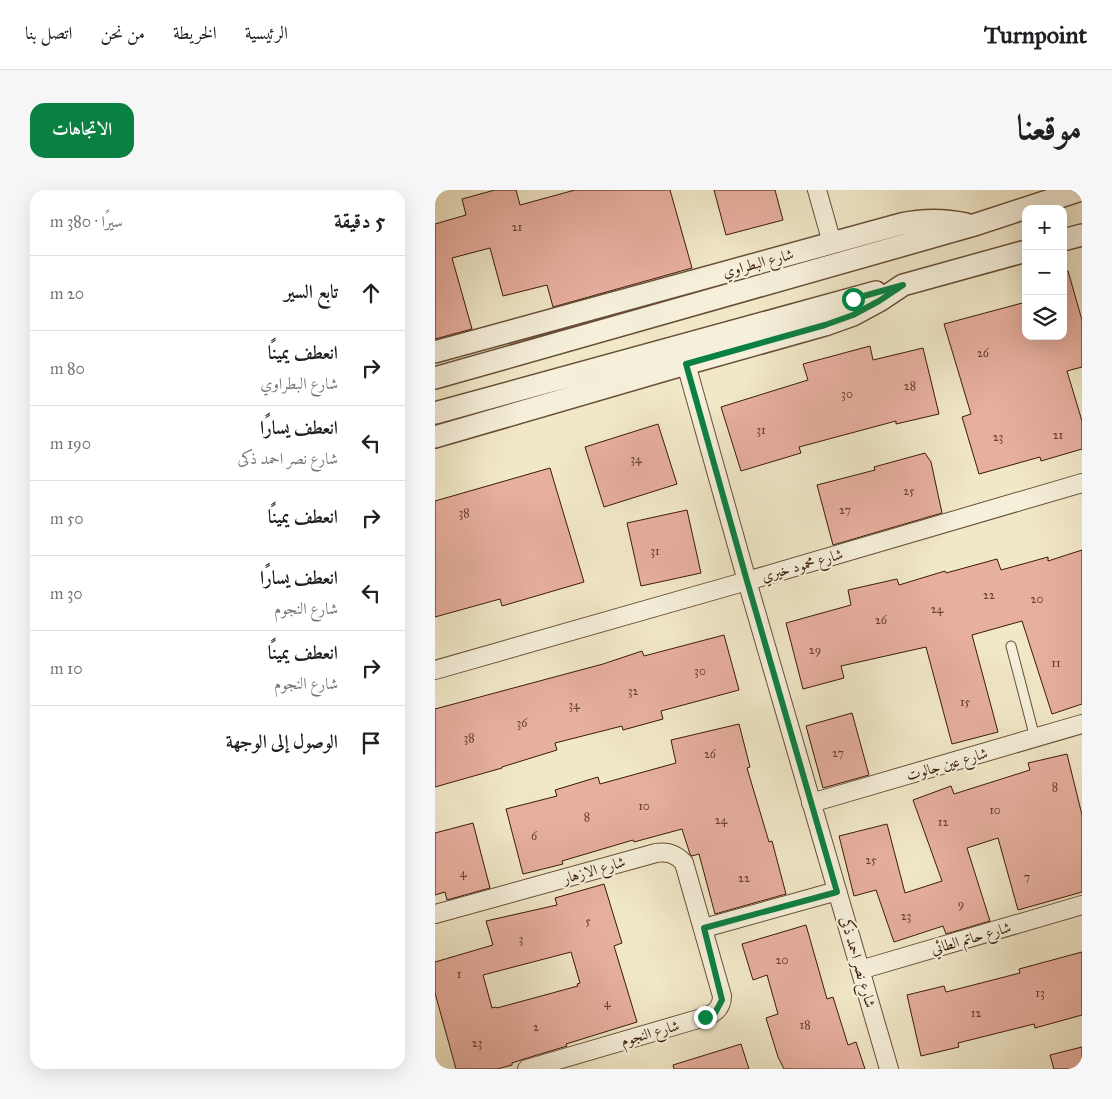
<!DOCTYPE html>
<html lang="ar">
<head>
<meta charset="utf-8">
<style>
  :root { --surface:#fff; --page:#f6f6f6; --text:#202124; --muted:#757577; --line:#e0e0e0; --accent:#0b8043 }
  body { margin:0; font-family:"IM FELL Great Primer",Amiri,serif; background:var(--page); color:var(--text); direction:rtl }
  .controls { position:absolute; right:15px; top:15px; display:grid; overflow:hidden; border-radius:10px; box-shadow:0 5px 20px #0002 }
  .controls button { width:45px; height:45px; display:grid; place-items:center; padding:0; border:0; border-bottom:1px solid var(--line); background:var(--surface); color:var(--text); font:25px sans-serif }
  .stop { position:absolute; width:15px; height:15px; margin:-11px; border:4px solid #0b8043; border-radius:50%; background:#fff }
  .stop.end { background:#0b8043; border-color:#fff; box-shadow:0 1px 5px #0008 }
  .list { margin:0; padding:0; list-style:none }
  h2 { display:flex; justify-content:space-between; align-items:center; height:65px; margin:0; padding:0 20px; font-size:21px }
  h2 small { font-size:16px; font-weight:400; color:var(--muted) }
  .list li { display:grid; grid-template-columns:32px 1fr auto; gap:15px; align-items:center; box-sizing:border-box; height:75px; padding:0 20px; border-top:1px solid var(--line) }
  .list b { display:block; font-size:19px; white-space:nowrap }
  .list p { margin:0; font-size:16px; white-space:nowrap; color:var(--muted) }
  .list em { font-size:16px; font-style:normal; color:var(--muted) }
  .icon { flex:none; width:28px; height:28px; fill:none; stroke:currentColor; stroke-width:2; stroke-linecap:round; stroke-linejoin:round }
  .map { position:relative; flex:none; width:647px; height:879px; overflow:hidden; direction:ltr; border-radius:15px }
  header { display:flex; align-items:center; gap:30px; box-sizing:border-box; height:70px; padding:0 25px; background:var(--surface); border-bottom:1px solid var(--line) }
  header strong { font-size:24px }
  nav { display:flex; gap:28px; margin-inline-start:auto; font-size:18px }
  .intro { display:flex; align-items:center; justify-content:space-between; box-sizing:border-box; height:120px; padding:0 30px }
  h1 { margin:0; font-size:35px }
  .button { padding:12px 22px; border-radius:15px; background:var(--accent); color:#fff; font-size:18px; font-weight:700 }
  main { display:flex; gap:30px; padding:0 30px }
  aside { flex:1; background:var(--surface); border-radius:15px; box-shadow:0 5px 20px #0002 }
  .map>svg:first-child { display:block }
</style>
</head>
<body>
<header>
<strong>Turnpoint</strong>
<nav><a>الرئيسية</a><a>الخريطة</a><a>من نحن</a><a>اتصل بنا</a></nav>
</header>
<div class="intro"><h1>موقعنا</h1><a class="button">الاتجاهات</a></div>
<main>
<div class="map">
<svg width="647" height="879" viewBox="0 0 647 879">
  <rect width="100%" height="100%" fill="#f1e8c8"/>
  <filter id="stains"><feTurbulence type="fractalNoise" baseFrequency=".004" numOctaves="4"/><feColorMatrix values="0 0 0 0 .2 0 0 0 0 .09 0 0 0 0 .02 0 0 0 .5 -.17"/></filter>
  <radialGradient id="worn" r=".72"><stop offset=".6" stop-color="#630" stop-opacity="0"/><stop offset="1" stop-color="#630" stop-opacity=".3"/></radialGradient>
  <path fill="#e7af9f" stroke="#3b1a07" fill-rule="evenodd" d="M60,0H81L85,15L140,0H235L257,78L118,117L112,95L68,106L55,58L17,68L37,139L0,149V34L31,25L27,9Z
    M279,0H340L348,30L291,45Z
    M628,81H633L647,130V177L632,181L647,231V259L606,271L605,267L544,284L527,227L536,224L509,134L591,112V146H628Z
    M435,156L438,170L488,158L504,224L461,234V231L364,257L366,263L306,281L286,217L373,190L368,174Z
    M223,234L242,294L169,317L150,257Z
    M490,263L496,272L507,323L398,355L382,295L440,280L439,277Z
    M115,278L149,392L67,416L65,409L0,427V311Z
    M252,320L266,383L206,396L192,333Z
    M647,360V514L617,524L587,431L537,445L563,542L517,554L491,457L406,476L409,488L368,499L351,433L416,415L413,400L462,389L464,395L510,381L511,383L562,369L566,380L613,367V371Z
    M289,445L304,500L226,521L228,529L188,540L187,536L120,553L122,560L67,577V578L0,597V519L168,474L207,461L209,466Z
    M417,523L434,585L388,598L371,536Z
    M304,534L315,577L312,578L334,652L337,651L351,704L280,724L264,664L257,666L255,664L247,639L199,652L198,650L127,671L128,674L88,684L71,619L122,606L120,600L163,587L165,594L241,573L236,550Z
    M632,564L647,625V702L583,720L563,648L532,658L555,731L511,744L508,736L459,752L441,700L419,706L404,646L452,634L470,703L507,691L478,610L516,596L519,604L595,580L593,573Z
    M38,633L55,698L12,710L10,702L0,705V643Z
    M169,694L187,753L179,756L202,832L131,854L132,856L89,869L77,873V875L62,879H21L0,803V772L58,755L51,731L122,715L120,708ZM136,762L145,793L142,794L143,796L62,818L61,817L57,818L48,785Z
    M371,735L392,809L398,807L413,855L421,852L430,879H349L343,867L331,828L343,824L332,785L318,790L307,754Z
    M647,762V825L600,838L599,834L523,853L524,857L486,866L472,805L509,796L511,802L585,783L584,779Z
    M306,854L314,879H239L238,875Z
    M647,857V879H619L615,865Z"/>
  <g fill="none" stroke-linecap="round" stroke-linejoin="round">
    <defs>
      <path id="service" d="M576,456L600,548"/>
      <path id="minor" d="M382,0L397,53
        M251,174L312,391L454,879
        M0,480L312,391L647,293
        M376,613L647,534
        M0,724L221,663C233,661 241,664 249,673L287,806C287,817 281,823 270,827L92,879
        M269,738L402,701
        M425,780L647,715"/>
      <path id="tertiary" d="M628,50L647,45
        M0,162L466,34C489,29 508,29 531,34
        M0,188L536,36L646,0
        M0,223L441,102
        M0,247L251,174L390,135L418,125L444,111L468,95L591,61"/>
    </defs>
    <use href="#service" stroke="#684e37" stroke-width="11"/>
    <use href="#minor" stroke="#684e37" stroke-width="20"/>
    <use href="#tertiary" stroke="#684e37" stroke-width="24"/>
    <use href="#service" stroke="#f6f0db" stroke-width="9"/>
    <use href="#minor" stroke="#f6f0db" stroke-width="18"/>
    <use href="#tertiary" stroke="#f6f0db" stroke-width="21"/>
  </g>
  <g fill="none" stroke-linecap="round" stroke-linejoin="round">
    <path stroke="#0b8043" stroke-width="6" d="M270,827L280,823L287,810L269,738L402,702L312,391L251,174L390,135L418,125L444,111L468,95L418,109"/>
  </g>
  <g text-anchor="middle" stroke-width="4.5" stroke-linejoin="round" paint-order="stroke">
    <g font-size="12" fill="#663f2d">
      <text x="82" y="41">21</text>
      <text x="548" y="167">26</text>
      <text x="475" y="200">28</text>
      <text x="412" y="208">30</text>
      <text x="326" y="244">31</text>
      <text x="623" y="249">21</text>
      <text x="563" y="251">23</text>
      <text x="201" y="273">34</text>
      <text x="474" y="305">25</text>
      <text x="410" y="324">27</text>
      <text x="29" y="327">38</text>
      <text x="220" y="365">31</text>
      <text x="554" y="409">22</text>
      <text x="602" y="413">20</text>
      <text x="502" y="423">24</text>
      <text x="446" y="434">26</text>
      <text x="380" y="464">29</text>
      <text x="621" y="477">11</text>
      <text x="265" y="485">30</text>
      <text x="198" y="505">32</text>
      <text x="530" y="516">15</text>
      <text x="139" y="519">34</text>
      <text x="87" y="537">36</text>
      <text x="34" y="552">38</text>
      <text x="403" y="567">27</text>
      <text x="275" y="568">26</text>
      <text x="620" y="601">8</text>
      <text x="209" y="620">10</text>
      <text x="560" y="624">10</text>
      <text x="152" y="631">8</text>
      <text x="286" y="634">24</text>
      <text x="508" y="636">12</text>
      <text x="99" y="650">6</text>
      <text x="436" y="674">25</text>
      <text x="28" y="687">4</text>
      <text x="592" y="691">7</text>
      <text x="309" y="692">22</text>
      <text x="526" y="718">9</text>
      <text x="471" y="730">23</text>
      <text x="153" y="735">5</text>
      <text x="86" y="753">3</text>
      <text x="347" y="774">20</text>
      <text x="24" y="788">1</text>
      <text x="605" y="807">13</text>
      <text x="172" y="817">4</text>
      <text x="541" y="827">12</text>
      <text x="370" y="839">18</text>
      <text x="101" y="841">2</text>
      <text x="42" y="857">23</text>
    </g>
    <g font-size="15" fill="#3b1a07" stroke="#f6f0db">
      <text transform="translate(323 73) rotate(-15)" y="5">شارع البطراوي</text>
      <text transform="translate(367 375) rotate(-16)" y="5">شارع محمود خيري</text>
      <text transform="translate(512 574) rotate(-16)" y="5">شارع عين جالوت</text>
      <text transform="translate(159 680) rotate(-16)" y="5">شارع الازهار</text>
      <text transform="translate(536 748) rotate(-16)" y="5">شارع حاتم الطائي</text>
      <text transform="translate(423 772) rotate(74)" y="5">شارع نصر احمد ذكى</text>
      <text transform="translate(215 843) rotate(-16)" y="5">شارع النجوم</text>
    </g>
  </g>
  <rect width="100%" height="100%" filter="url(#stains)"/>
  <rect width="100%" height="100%" fill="url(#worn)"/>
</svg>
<div class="controls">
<button>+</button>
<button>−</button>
<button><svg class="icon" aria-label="layers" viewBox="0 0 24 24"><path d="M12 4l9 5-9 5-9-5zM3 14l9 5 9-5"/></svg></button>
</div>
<div class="stop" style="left:418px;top:109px"></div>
<div class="stop end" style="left:270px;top:827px"></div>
</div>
<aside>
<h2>5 دقيقة<small>سيرًا · 380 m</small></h2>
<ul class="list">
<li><svg class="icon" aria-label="ahead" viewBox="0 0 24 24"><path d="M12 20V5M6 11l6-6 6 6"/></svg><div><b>تابع السير</b></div><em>20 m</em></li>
<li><svg class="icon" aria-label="right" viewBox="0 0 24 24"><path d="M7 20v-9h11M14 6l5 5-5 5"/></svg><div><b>انعطف يمينًا</b><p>شارع البطراوي</p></div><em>80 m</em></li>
<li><svg class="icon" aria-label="left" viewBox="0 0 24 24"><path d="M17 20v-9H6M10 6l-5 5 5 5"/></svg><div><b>انعطف يسارًا</b><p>شارع نصر احمد ذكى</p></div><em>190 m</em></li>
<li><svg class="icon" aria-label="right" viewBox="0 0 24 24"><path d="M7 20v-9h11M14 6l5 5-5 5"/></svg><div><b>انعطف يمينًا</b></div><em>50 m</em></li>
<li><svg class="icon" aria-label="left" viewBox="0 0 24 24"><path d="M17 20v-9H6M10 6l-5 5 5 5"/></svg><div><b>انعطف يسارًا</b><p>شارع النجوم</p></div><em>30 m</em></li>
<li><svg class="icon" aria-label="right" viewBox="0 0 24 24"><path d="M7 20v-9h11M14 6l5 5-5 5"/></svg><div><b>انعطف يمينًا</b><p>شارع النجوم</p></div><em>10 m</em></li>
<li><svg class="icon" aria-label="arrive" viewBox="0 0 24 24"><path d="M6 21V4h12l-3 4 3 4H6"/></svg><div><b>الوصول إلى الوجهة</b></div></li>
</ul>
</aside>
</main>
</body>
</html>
